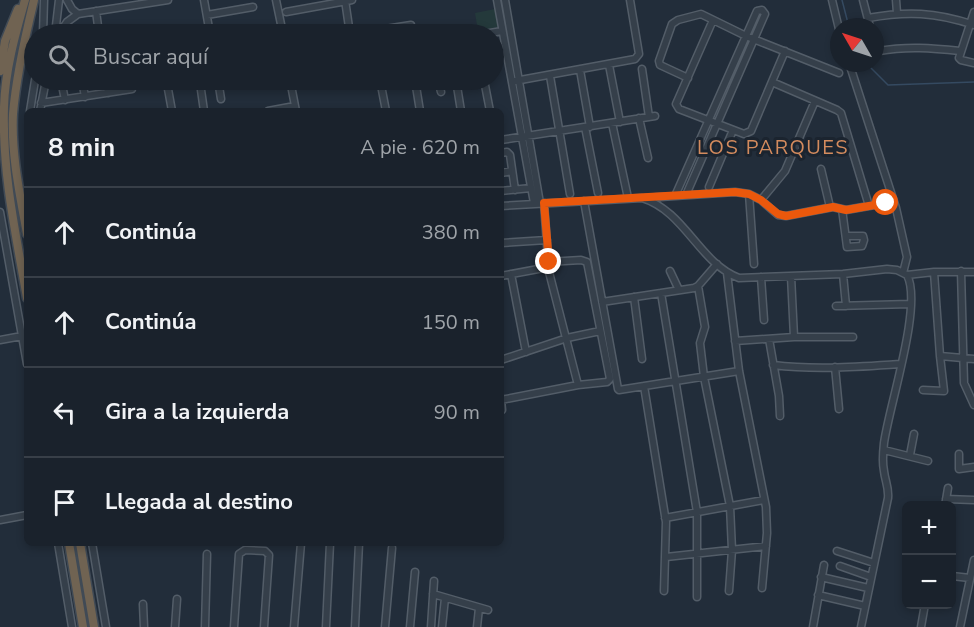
<!DOCTYPE html>
<html lang="es">
<head>
<meta charset="utf-8">
<style>
  :root { --surface:#1a222c; --page:#232a34; --text:#f1f3f6; --muted:#9fa4a9; --line:#383f48 }
  body { margin:0; font-family:"Nunito Sans",sans-serif; background:var(--page); color:var(--text) }
  .controls { position:absolute; right:18px; bottom:18px; display:grid; overflow:hidden; border-radius:9px; box-shadow:0 3px 9px #0003 }
  .controls button { width:54px; height:54px; display:grid; place-items:center; padding:0; border:0; border-bottom:2px solid var(--line); background:var(--surface); color:var(--text); font:30px sans-serif }
  .compass { position:absolute; left:830px; top:18px; width:54px; height:54px; border-radius:50%; background:var(--surface); box-shadow:0 3px 9px #0003; rotate:309deg }
  .stop { position:absolute; width:18px; height:18px; margin:-14px; border:4px solid #ea580c; border-radius:50%; background:#fff }
  .stop.end { background:#ea580c; border-color:#fff; box-shadow:0 2px 6px #0008 }
  .list { margin:0; padding:0; list-style:none }
  h2 { display:flex; justify-content:space-between; align-items:center; height:78px; margin:0; padding:0 24px; font-size:26px }
  h2 small { font-size:20px; font-weight:400; color:var(--muted) }
  .list li { display:grid; grid-template-columns:39px 1fr auto; gap:18px; align-items:center; box-sizing:border-box; height:90px; padding:0 24px; border-top:2px solid var(--line) }
  .list b { display:block; font-size:22px; white-space:nowrap }
  .list em { font-size:20px; font-style:normal; color:var(--muted) }
  .icon { flex:none; width:33px; height:33px; fill:none; stroke:currentColor; stroke-width:2; stroke-linecap:round; stroke-linejoin:round }
  .map { position:relative; flex:none; width:974px; height:627px; overflow:hidden }
  .search { position:absolute; background:var(--surface); box-shadow:0 3px 9px #0003; left:24px; top:24px; width:480px; height:66px; display:flex; align-items:center; gap:15px; box-sizing:border-box; padding:0 21px; border-radius:33px; color:var(--muted); font-size:22px }
  .panel { position:absolute; background:var(--surface); box-shadow:0 3px 9px #0003; left:24px; top:108px; width:480px; height:438px; border-radius:9px }
  .map>svg:first-child { display:block }
</style>
</head>
<body>
<div class="map">
<svg width="974" height="627" viewBox="0 0 974 627">
  <rect width="100%" height="100%" fill="#222d3a"/>
  <path fill="#24393b" d="M495,9L498,27L478,31L475,13Z"/>
  <g fill="none" stroke-linecap="round" stroke-linejoin="round">
    <path stroke="#354a61" stroke-width="1.5" d="M842,0L849,27
      M866,63L888,85L974,82"/>
    <defs>
      <path id="minor" d="M67,0L72,9L78,14
        M204,0L210,34
        M276,0L283,34
        M345,0L350,34
        M497,0L534,203
        M505,0L540,203
        M832,0L839,29
        M863,0L870,27
        M896,0L897,13
        M96,11L99,34
        M286,12L352,0
        M974,12L959,58L961,60L974,63
        M207,15L253,7
        M868,18C907,11 935,12 974,25
        M713,20L676,104L679,109L744,134L751,131L785,51
        M43,34L44,0
        M55,34L59,0
        M59,34L67,22L78,14L168,0
        M354,34L411,25
        M484,34L502,31
        M875,46L879,51C907,46 932,48 960,51
        M849,63L896,208L907,257L903,273
        M609,65L620,122
        M642,69L649,117
        M580,70L590,127
        M550,76L570,194
        M688,78L660,65L659,61L672,24L678,20L701,14L746,36L839,73
        M61,80L65,100
        M82,80L85,97
        M106,80L108,93
        M218,80L221,99
        M290,80L296,111
        M380,80L386,111
        M415,80L420,111
        M438,80L441,92
        M456,80L461,111
        M484,80L490,111
        M515,81L635,59L639,54L630,0
        M772,82L837,110L841,113L869,206
        M219,86L252,80
        M168,89L172,111
        M201,90L204,111
        M41,103L132,89L130,80
        M30,111L35,80
        M40,111L46,80
        M268,111L295,106
        M639,118L648,158
        M612,123L628,198
        M585,127L598,193
        M501,140L655,116
        M501,153L507,152L510,155L515,190
        M821,169L830,207
        M501,173L512,171
        M709,187L733,130
        M501,191L531,188
        M749,194L754,264
        M675,196L757,11L762,10L765,14L686,195
        M645,198L735,192L749,194L761,200L778,215L786,216L833,207L846,210L886,203
        M761,200L785,171L815,101
        M584,201L618,389L619,390L739,371
        M544,203L549,272L578,385
        M501,206L642,198C685,211 699,263 739,278L843,274L887,269L897,270L907,275C923,305 889,406 884,443C883,452 882,462 884,471C885,481 889,487 888,498L861,627
        M842,209L847,247L862,246L864,240L863,236H846
        M0,212L27,364
        M501,243L547,240
        M670,271L679,290
        M961,271L964,383L974,405
        M727,273L739,371L766,507L767,533L762,588
        M511,274L526,352
        M843,274L846,306
        M907,275L934,272H974
        M501,276L549,267
        M791,276L794,337
        M761,277L764,320
        M698,286L705,327L700,343L704,377L730,506L732,550L729,591
        M661,293L697,512V597
        M634,297L642,359
        M602,302L694,288L698,286L717,264
        M836,306L910,304
        M769,339L779,396L780,416
        M0,340L22,336
        M735,341L794,337H853
        M940,356L974,359
        M501,360L567,338L600,331
        M773,365C815,370 858,367 900,364
        M835,367L839,409
        M644,386L666,522L664,591
        M923,390L944,391L940,356L934,272
        M501,398V400L578,385L607,382L610,379L587,262L581,260L548,262
        M501,400L502,410
        M884,450L928,461
        M959,454V469L974,467
        M910,455L914,434
        M946,499L974,500
        M945,506L948,488
        M665,518L764,500
        M0,520L27,515
        M58,543L72,627
        M92,543L106,627
        M837,551L874,563
        M666,557L766,546
        M840,566L871,577
        M952,576L970,578
        M821,577L868,588
        M433,594L488,610
        M818,595L865,606
        M143,604L144,627
        M175,627L177,599
        M205,627L207,554
        M234,627L239,554L245,550L265,551L269,555L264,627
        M294,627L301,543
        M326,627L330,543
        M355,627L359,543
        M385,627L392,548
        M410,627L415,572
        M431,627L434,581
        M442,627L445,598
        M477,627L479,608
        M813,627L824,565
        M921,627L925,604
        M960,627L974,560"/>
      <path id="highway" d="M25,0C15,35 5,71 4,107C2,172 16,235 27,298
        M0,71L5,41L18,9
        M27,234C20,195 11,154 13,114C16,76 25,37 34,0
        M69,543L83,627
        M80,543L94,627"/>
    </defs>
    <use href="#minor" stroke="#535d68" stroke-width="9"/>
    <use href="#highway" stroke="#404a55" stroke-width="11"/>
    <use href="#minor" stroke="#353f4a" stroke-width="6"/>
    <use href="#highway" stroke="#706352" stroke-width="8"/>
  </g>
  <g fill="none" stroke-linecap="round" stroke-linejoin="round">
    <path stroke="#ea580c" stroke-width="8" d="M549,262L544,203L735,192L749,194L761,200L778,214L786,216L833,207L846,210L886,203"/>
  </g>
  <g text-anchor="middle" stroke-width="6" stroke-linejoin="round" paint-order="stroke">
    <g font-size="20" letter-spacing="1.5" fill="#d38b5e" stroke="#1b242f">
      <text x="773" y="154">LOS PARQUES</text>
    </g>
  </g>
</svg>
<div class="controls">
<button>+</button>
<button>−</button>
</div>
<svg class="compass" viewBox="-18 -18 36 36"><path d="M0-13l5 13h-10z" fill="#e53935"/><path d="M0 13l5-13h-10z" fill="#9fa4a9"/></svg>
<div class="stop" style="left:886px;top:203px"></div>
<div class="stop end" style="left:549px;top:262px"></div>
<div class="search"><svg class="icon" aria-label="search" viewBox="0 0 24 24"><circle cx="10" cy="10" r="6"/><path d="M15 15l6 6"/></svg>Buscar aquí</div>
<section class="panel">
<h2>8 min<small>A pie · 620 m</small></h2>
<ul class="list">
<li><svg class="icon" aria-label="ahead" viewBox="0 0 24 24"><path d="M12 20V5M6 11l6-6 6 6"/></svg><div><b>Continúa</b></div><em>380 m</em></li>
<li><svg class="icon" aria-label="ahead" viewBox="0 0 24 24"><path d="M12 20V5M6 11l6-6 6 6"/></svg><div><b>Continúa</b></div><em>150 m</em></li>
<li><svg class="icon" aria-label="left" viewBox="0 0 24 24"><path d="M17 20v-9H6M10 6l-5 5 5 5"/></svg><div><b>Gira a la izquierda</b></div><em>90 m</em></li>
<li><svg class="icon" aria-label="arrive" viewBox="0 0 24 24"><path d="M6 21V4h12l-3 4 3 4H6"/></svg><div><b>Llegada al destino</b></div></li>
</ul>
</section>
</div>
</body>
</html>
